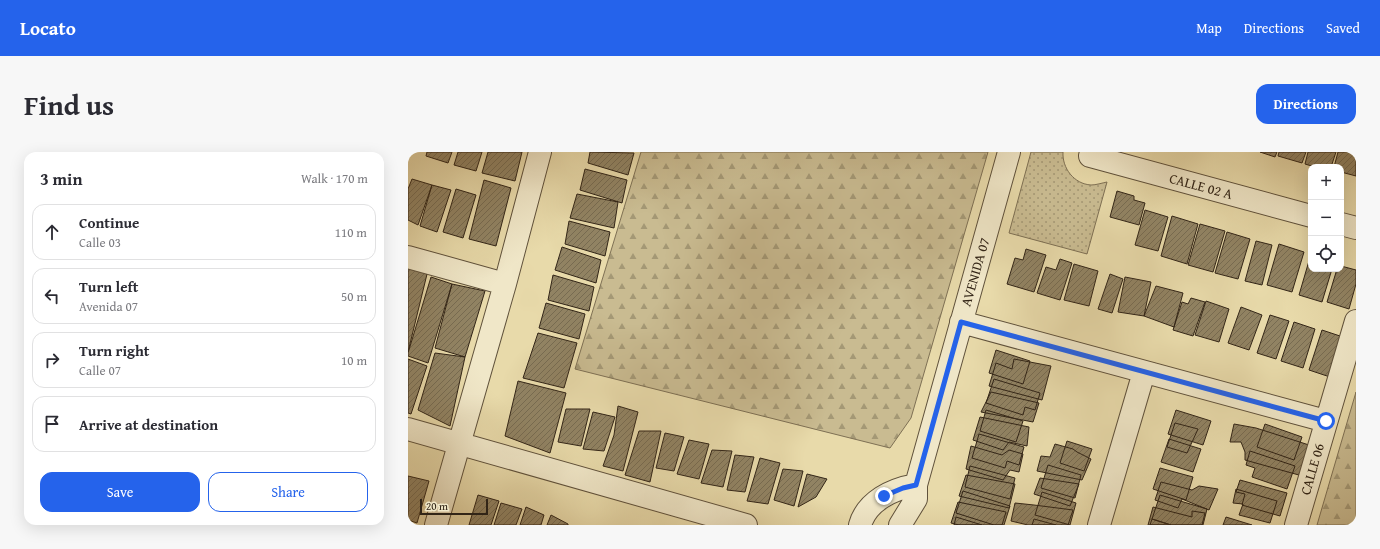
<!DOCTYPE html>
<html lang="en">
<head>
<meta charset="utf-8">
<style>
  :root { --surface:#fff; --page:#f7f7f7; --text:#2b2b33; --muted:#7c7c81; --line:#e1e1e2; --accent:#2563eb }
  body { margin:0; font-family:"Gentium Book Plus",serif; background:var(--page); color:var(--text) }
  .controls { position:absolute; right:12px; top:12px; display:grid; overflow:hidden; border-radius:8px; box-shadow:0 4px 16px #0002 }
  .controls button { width:36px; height:36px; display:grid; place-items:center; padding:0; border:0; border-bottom:1px solid var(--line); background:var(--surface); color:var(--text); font:20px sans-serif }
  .scale { position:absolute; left:12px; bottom:10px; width:68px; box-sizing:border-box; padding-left:4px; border:2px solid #322517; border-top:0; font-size:11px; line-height:14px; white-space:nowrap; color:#322517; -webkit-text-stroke:3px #f0e7c8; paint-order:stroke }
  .stop { position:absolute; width:12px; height:12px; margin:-9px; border:3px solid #2563eb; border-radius:50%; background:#fff }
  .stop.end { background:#2563eb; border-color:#fff; box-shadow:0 1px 4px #0008 }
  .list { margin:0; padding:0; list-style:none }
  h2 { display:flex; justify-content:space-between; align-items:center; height:52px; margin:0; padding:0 16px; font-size:17px }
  h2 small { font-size:13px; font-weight:400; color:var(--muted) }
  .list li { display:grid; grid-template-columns:26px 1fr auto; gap:12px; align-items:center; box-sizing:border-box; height:56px; margin:0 8px 8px; padding:0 8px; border:1px solid var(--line); border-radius:12px }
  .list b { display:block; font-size:15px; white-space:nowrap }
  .list p { margin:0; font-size:13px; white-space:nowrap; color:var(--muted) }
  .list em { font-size:13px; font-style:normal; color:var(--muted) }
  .actions { display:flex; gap:8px; padding:12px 16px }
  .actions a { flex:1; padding:9px 0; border:1px solid var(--accent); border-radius:12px; text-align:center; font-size:14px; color:var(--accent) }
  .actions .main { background:var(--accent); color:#fff }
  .icon { flex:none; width:22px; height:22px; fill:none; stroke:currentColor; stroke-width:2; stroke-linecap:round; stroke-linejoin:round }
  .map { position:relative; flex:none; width:948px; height:373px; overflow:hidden; border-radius:12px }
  header { display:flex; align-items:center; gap:24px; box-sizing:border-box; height:56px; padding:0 20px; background:var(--accent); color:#fff }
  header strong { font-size:19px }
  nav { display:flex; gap:22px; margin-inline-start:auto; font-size:14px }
  .intro { display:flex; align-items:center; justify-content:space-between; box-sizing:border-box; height:96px; padding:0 24px }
  h1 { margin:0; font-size:28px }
  .button { padding:10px 18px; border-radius:12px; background:var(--accent); color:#fff; font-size:14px; font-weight:700 }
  main { display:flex; gap:24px; padding:0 24px }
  aside { flex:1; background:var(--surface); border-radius:12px; box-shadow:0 4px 16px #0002 }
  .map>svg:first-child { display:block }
</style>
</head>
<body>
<header>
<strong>Locato</strong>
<nav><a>Map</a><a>Directions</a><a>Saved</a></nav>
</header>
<div class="intro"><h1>Find us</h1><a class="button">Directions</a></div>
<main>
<aside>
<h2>3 min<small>Walk · 170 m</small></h2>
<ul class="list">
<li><svg class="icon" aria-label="ahead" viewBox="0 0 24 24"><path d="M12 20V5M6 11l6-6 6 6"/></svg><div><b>Continue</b><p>Calle 03</p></div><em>110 m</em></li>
<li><svg class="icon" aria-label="left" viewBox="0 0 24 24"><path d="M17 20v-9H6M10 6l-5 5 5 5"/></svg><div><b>Turn left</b><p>Avenida 07</p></div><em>50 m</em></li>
<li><svg class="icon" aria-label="right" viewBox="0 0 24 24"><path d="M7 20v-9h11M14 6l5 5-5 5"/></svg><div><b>Turn right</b><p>Calle 07</p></div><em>10 m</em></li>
<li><svg class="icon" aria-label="arrive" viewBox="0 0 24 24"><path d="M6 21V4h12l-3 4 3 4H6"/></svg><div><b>Arrive at destination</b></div></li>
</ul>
<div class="actions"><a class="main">Save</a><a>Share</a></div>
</aside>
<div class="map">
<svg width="948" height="373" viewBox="0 0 948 373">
  <defs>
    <pattern id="forest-firs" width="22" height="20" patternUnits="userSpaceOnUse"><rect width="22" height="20" fill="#c9bb91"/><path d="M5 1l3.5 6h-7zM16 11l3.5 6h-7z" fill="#a49875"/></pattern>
    <pattern id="park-dots" width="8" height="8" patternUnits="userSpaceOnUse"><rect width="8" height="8" fill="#c9bb91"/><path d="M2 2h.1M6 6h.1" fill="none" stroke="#a49875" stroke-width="1.8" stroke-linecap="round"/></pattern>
    <pattern id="building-hatch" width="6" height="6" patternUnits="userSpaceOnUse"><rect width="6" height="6" fill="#918363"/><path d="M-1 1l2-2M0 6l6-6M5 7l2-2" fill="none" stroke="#776b51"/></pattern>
  </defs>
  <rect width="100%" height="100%" fill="#e8daaa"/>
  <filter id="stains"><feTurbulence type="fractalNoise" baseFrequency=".005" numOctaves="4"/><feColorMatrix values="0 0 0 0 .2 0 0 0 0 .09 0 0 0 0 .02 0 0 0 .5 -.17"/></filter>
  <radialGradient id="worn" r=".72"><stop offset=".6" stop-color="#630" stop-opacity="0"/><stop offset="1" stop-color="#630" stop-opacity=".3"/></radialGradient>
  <path fill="url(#forest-firs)" stroke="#7e7054" d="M233,0H580L503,266L482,296L167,217Z
    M948,240V373H909Z"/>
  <path fill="url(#park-dots)" stroke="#7e7054" d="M623,0H655C654,16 666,32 683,33C688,33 694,31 699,30L679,102L601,81Z"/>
  <path fill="url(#building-hatch)" stroke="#322517" d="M19,0H44L40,11L18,4Z
    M50,0H74L68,19L46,13Z
    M80,0H114L107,29L74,21Z
    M182,0L226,1L220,23L180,11Z
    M852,0H869L867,5Z
    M871,0H898L894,11L870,4Z
    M900,0H928L923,15H907L897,12Z
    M930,0H948V24L933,20V15H926Z
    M177,17L219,28L214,51L172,38Z
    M4,27L24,33L10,73L0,68V37Z
    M76,28L103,36L88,94L61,87Z
    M24,33L43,38L29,80L12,74Z
    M48,37L68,43L55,86L35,80Z
    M709,39L726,44V48L737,51L731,73L702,65Z
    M169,42L210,50L206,76L162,66Z
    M737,58L760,65L750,99L727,93Z
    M764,64L790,72L779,112L753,104Z
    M161,69L202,80L197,104L157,92Z
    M792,72L817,79L805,120L780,113Z
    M819,80L842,87L830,127L807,121Z
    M848,89L864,93L854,133L837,129Z
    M871,92L896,100L884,140L859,133Z
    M154,95L193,108L188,131L147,118Z
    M618,97L638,103L626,140L599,132L607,106L615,108Z
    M903,102V117H924L914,150L891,143Z
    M652,107L664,111L652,148L629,141L638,115L648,118Z
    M666,112L690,119L681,154L656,148Z
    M933,114L948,118V132L941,157L919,150L929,117H933Z
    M0,116L20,118L0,200Z
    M702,122L715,127L704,161L690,157Z
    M145,123L186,135L181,159L140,148Z
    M23,125L44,132L20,211L0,204V201Z
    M717,125L743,130L736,164L710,160Z
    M44,132L77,139L57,205L27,196Z
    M748,134L775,141L766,175L736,164Z
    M783,146L797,150L785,184L765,178L774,150L780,152Z
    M798,149L821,157L811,190L787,183Z
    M138,151L177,162L171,187L131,176Z
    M833,155L854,163L841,198L820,191Z
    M862,163L881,169L868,207L849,201Z
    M886,170L907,177L895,216L873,209Z
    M914,178L935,185L922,225L901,218Z
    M130,181L169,191L156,236L115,226Z
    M588,198L622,209L615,232L581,221Z
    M27,201L57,205L42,274L10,258Z
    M0,207L19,214L3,262L0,261Z
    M606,207L643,214L634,248L581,234L588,211L604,217Z
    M586,227L632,241L627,258L617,255L615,263L578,251Z
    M110,229L158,241L142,301L97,284Z
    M583,240L631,251L625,270L573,260Z
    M210,254L230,260L215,319L195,314L206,283Z
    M158,257H182L173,294L150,290Z
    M578,258L615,269L608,290L572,279Z
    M768,258L803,269L795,293L760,282Z
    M185,260L207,265L196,299L175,297Z
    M572,265L621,275L619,294L601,290L595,298L565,288Z
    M767,271L790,277L779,301L759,295Z
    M826,272L848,276L901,293L898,325L837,308V300L833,290H822Z
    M857,272L894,285L886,308L849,295Z
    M231,279H253L242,330L217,323Z
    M257,281L276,285L266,319L248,316Z
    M571,282L616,295L611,313L599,309L597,316L564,306Z
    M761,287L793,297L785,320L753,310Z
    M281,288L301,292L291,327L269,322Z
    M659,289L684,297L676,319L652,311Z
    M647,292L665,297L669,300L683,307L674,328L629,319L633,304L642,305Z
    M563,294L594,303L601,298L615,302L611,320L602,318L595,328L558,317Z
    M304,298L324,299L315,335L293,331Z
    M842,299L887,314L879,337L844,325L847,316L838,313Z
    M327,303L346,305L337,340L319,338Z
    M352,306L372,311L360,352L339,349Z
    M640,313L673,323L667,346L633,336Z
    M562,314L607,326L602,347L557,335Z
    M752,316L785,325L778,348L745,337Z
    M375,317L395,319L386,354L366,348Z
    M399,322L419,327L408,345L390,355Z
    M558,323L607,332L601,356L551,344Z
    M0,324L21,329L9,371L0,368Z
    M632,326L671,332L662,354L626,342Z
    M832,328L879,341L872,364L834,353L837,342L828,340Z
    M753,330L784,338L791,334L810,337L801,358L774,347L770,356L747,348Z
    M828,337L869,349L862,371L831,363L835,352L825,351Z
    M555,339L602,354L596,373H586L548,361Z
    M634,340L668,351L662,373L627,363Z
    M70,343L91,349L83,373H61Z
    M752,343L799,357L795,373H763L744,367Z
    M550,350L598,360L594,373H551L543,371Z
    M93,351L114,357L108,373H86Z
    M607,351L626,353L665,358L660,373H620L603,369Z
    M118,355L136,363L133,373H112Z
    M745,355L784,365V359L797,361L794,373H740Z
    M143,363L160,372V373H139Z
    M548,365L574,373H546Z
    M818,365L844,373H815Z
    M626,367L648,373H624Z
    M744,367L763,373H742Z"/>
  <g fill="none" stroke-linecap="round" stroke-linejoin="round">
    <defs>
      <path id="minor" d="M682,4L903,64
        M933,72L948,76
        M0,105L97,132
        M553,170L918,269
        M0,277L338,373
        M28,373L97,132L132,0
        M452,373C459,349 484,337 508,333
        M492,373L508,347V333L601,0
        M691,373L736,220
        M888,373L948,169"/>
    </defs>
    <use href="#minor" stroke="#60523c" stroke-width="24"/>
    <use href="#minor" stroke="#f0e7c8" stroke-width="22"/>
  </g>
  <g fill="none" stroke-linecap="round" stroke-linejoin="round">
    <path stroke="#2563eb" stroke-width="5" d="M476,344L495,336L508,333L553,170L918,269"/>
  </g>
  <g text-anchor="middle" stroke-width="4" stroke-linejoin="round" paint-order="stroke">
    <g font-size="14" fill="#322517" stroke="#f0e7c8">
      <text transform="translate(793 34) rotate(15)" y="5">CALLE 02 A</text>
      <text transform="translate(567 120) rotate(-74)" y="5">AVENIDA 07</text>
      <text transform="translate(904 317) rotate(-74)" y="5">CALLE 06</text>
    </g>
  </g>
  <rect width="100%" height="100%" filter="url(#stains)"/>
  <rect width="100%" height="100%" fill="url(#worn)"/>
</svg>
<div class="controls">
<button>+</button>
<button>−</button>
<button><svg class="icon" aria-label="locate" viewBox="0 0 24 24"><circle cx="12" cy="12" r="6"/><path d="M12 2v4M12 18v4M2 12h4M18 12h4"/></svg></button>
</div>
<div class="scale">20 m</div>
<div class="stop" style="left:918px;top:269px"></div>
<div class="stop end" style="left:476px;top:344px"></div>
</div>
</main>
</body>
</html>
